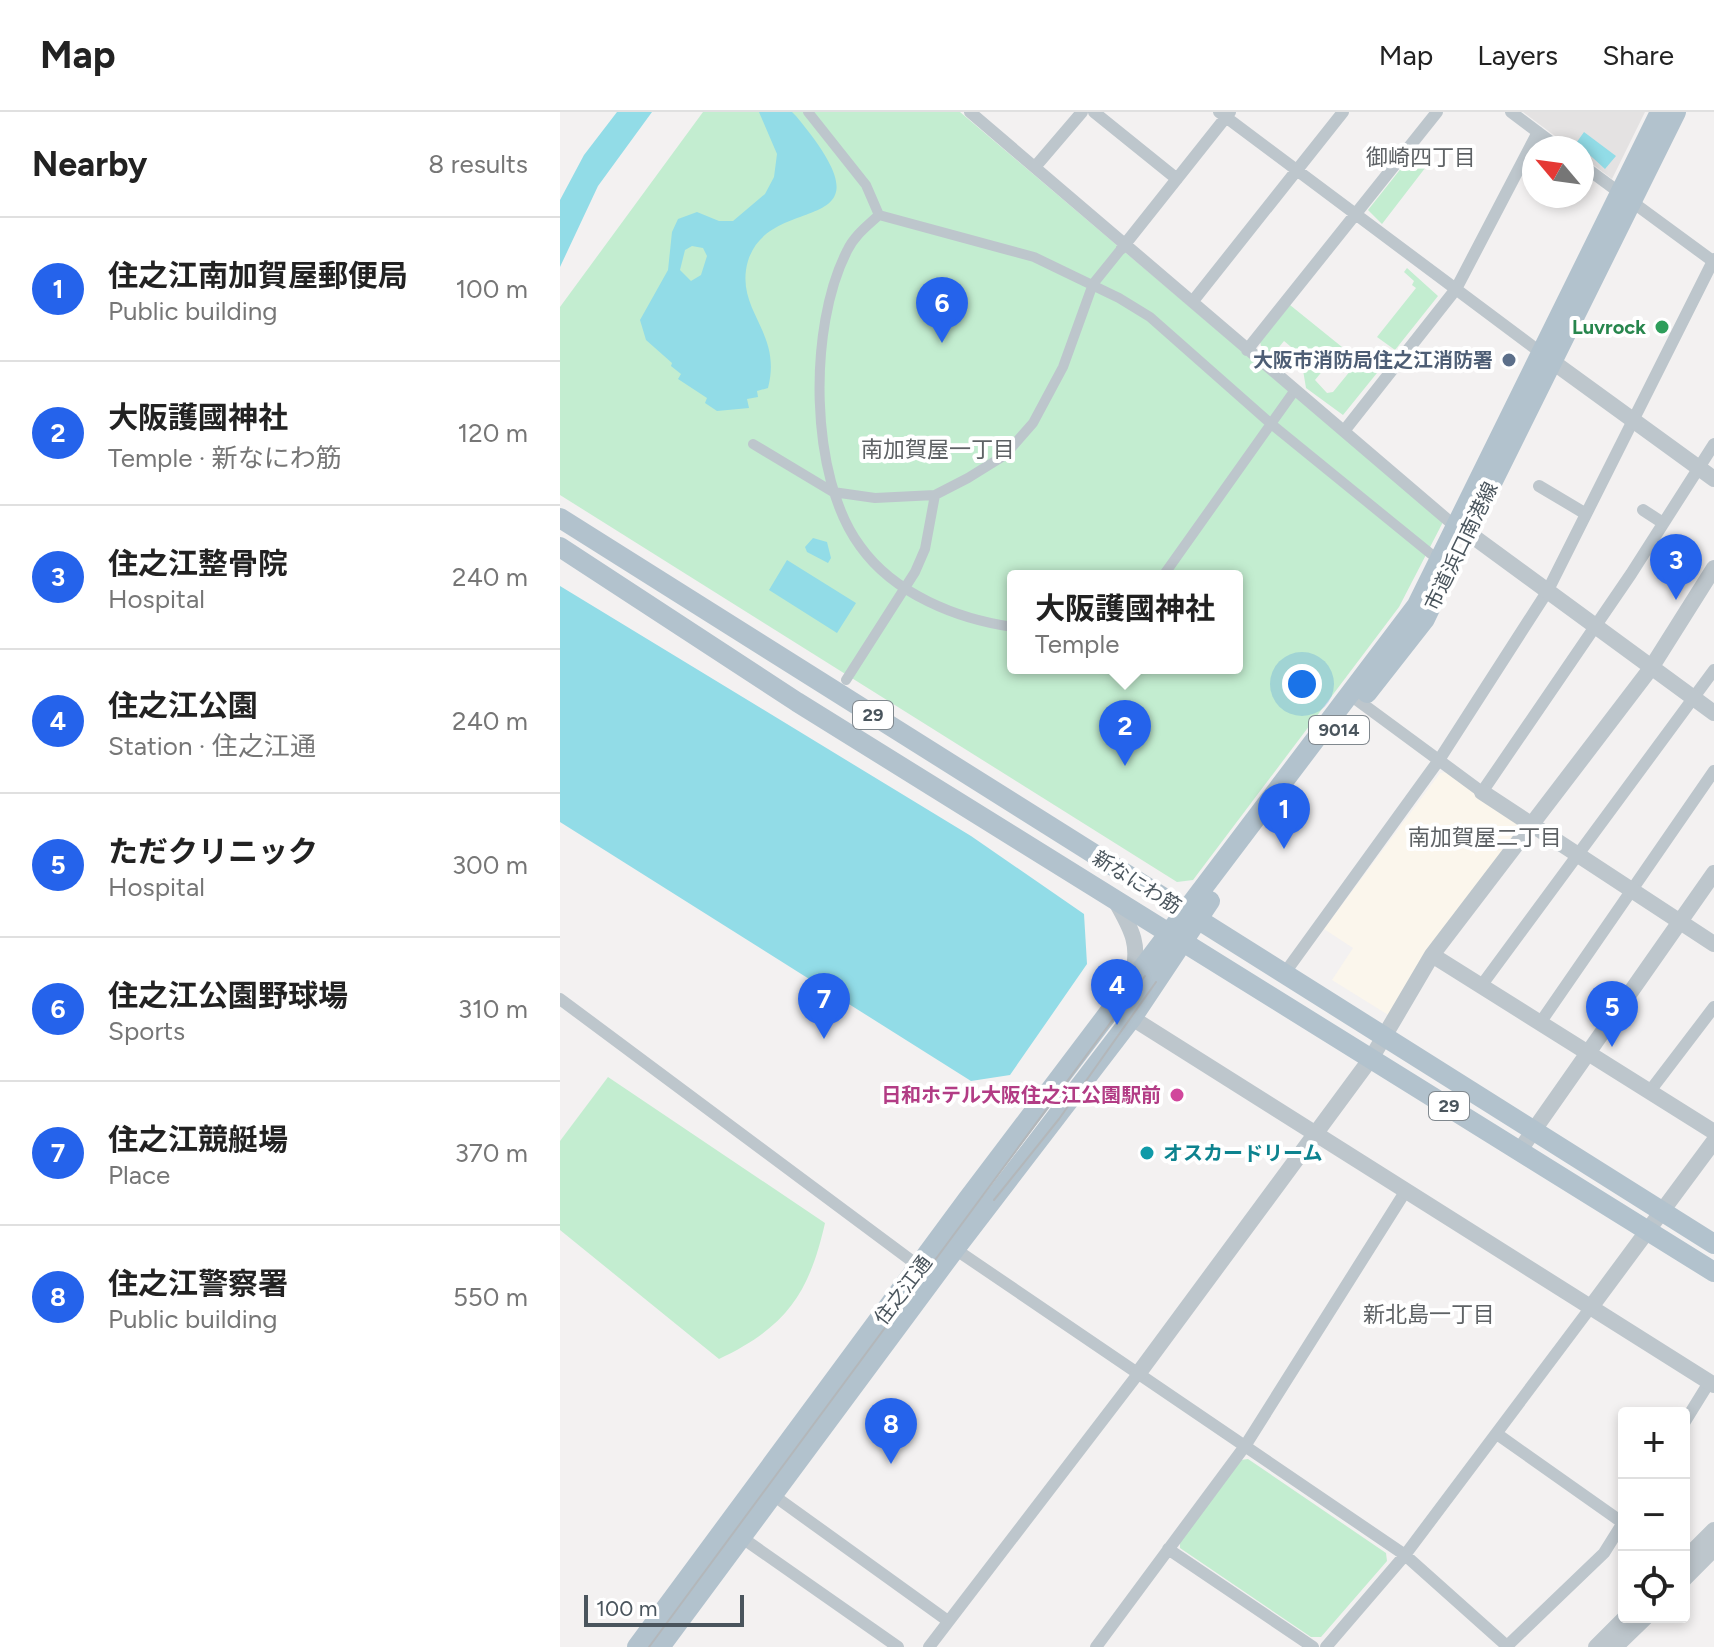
<!DOCTYPE html>
<html lang="en">
<head>
<meta charset="utf-8">
<style>
  :root { --surface:#fff; --page:#f6f6f6; --text:#222; --muted:#767676; --line:#e0e0e0; --accent:#2563eb }
  body { margin:0; font-family:Figtree,"Noto Sans JP",sans-serif; background:var(--page); color:var(--text) }
  .controls { position:absolute; right:24px; bottom:24px; display:grid; overflow:hidden; border-radius:8px; box-shadow:0 4px 12px #0003 }
  .controls button { width:72px; height:72px; display:grid; place-items:center; padding:0; border:0; border-bottom:2px solid var(--line); background:var(--surface); color:var(--text); font:40px sans-serif }
  .compass { position:absolute; left:962px; top:24px; width:72px; height:72px; border-radius:50%; background:var(--surface); box-shadow:0 4px 12px #0003; rotate:299deg }
  .scale { position:absolute; left:24px; bottom:20px; width:160px; box-sizing:border-box; padding-left:8px; border:4px solid #4a555d; border-top:0; font-size:22px; line-height:28px; white-space:nowrap; color:#4a555d; -webkit-text-stroke:6px #fff; paint-order:stroke }
  .you { position:absolute; left:742px; top:572px; width:28px; height:28px; margin:-20px; border:6px solid #fff; border-radius:50%; background:#1a73e8; box-shadow:0 0 0 12px #1a73e833 }
  .badge { display:grid; place-items:center; width:52px; height:52px; border-radius:50%; background:var(--accent); color:#fff; font-size:26px; font-weight:700 }
  .pin { position:absolute; translate:-50% -66px; filter:drop-shadow(0 2px 4px #0008) }
  .pin::after { content:''; position:absolute; top:42px; width:28px; height:24px; background:inherit; clip-path:polygon(0 0,100% 0,50% 100%) }
  .popup { position:absolute; left:447px; top:458px; width:236px; height:104px; box-sizing:border-box; display:grid; place-content:center; border-radius:8px; background:var(--surface); filter:drop-shadow(0 2px 6px #0005); font-size:26px; white-space:nowrap; color:var(--muted) }
  .popup b { font-size:30px; color:var(--text) }
  .popup::after { content:''; position:absolute; left:50%; top:100%; margin-left:-16px; border:16px solid transparent; border-top-color:var(--surface) }
  .list { margin:0; padding:0; list-style:none }
  h2 { display:flex; justify-content:space-between; align-items:center; height:104px; margin:0; padding:0 32px; font-size:34px }
  h2 small { font-size:26px; font-weight:400; color:var(--muted) }
  .list li { display:grid; grid-template-columns:52px 1fr auto; gap:24px; align-items:center; box-sizing:border-box; height:144px; padding:0 32px; border-top:2px solid var(--line) }
  .list b { display:block; font-size:30px; white-space:nowrap }
  .list p { margin:0; font-size:26px; white-space:nowrap; color:var(--muted) }
  .list em { font-size:26px; font-style:normal; color:var(--muted) }
  .icon { flex:none; width:44px; height:44px; fill:none; stroke:currentColor; stroke-width:2; stroke-linecap:round; stroke-linejoin:round }
  .map { position:relative; flex:none; width:1154px; height:1535px; overflow:hidden }
  header { display:flex; align-items:center; gap:48px; box-sizing:border-box; height:112px; padding:0 40px; background:var(--surface); border-bottom:2px solid var(--line) }
  header strong { font-size:38px }
  nav { display:flex; gap:44px; margin-inline-start:auto; font-size:28px }
  main { display:flex }
  aside { flex:1; background:var(--surface) }
  .map>svg:first-child { display:block }
</style>
</head>
<body>
<header>
<strong>Map</strong>
<nav><a>Map</a><a>Layers</a><a>Share</a></nav>
</header>
<main>
<aside>
<h2>Nearby<small>8 results</small></h2>
<ul class="list">
<li><span class="badge">1</span><div><b>住之江南加賀屋郵便局</b><p>Public building</p></div><em>100 m</em></li>
<li><span class="badge">2</span><div><b>大阪護國神社</b><p>Temple · 新なにわ筋</p></div><em>120 m</em></li>
<li><span class="badge">3</span><div><b>住之江整骨院</b><p>Hospital</p></div><em>240 m</em></li>
<li><span class="badge">4</span><div><b>住之江公園</b><p>Station · 住之江通</p></div><em>240 m</em></li>
<li><span class="badge">5</span><div><b>ただクリニック</b><p>Hospital</p></div><em>300 m</em></li>
<li><span class="badge">6</span><div><b>住之江公園野球場</b><p>Sports</p></div><em>310 m</em></li>
<li><span class="badge">7</span><div><b>住之江競艇場</b><p>Place</p></div><em>370 m</em></li>
<li><span class="badge">8</span><div><b>住之江警察署</b><p>Public building</p></div><em>550 m</em></li>
</ul>
</aside>
<div class="map">
<svg width="1154" height="1535" viewBox="0 0 1154 1535">
  <rect width="100%" height="100%" fill="#f3f1f1"/>
  <path fill="#fbf6ec" d="M887,660L958,712V717L830,904L772,868L793,836L764,817L880,661Z"/>
  <path fill="#e4e2e2" d="M963,0H1085L1052,67L1022,44V36H1011Z"/>
  <path fill="#c3edd0" fill-rule="evenodd" d="M143,0H400L883,410L839,495L633,768L617,770L0,383V195ZM453,464H677V556H453Z
    M858,35L872,47L822,112L808,98Z
    M847,156L878,184L835,238L817,225L856,176L852,173L854,169L844,160Z
    M730,193L782,235L755,268L767,281L773,280L804,242L821,256L783,303L746,276L743,258L749,250L724,229L711,245L702,238L700,230Z
    M48,965L265,1111C249,1182 226,1215 159,1247L0,1118V1029Z
    M688,1347L826,1441L827,1449L761,1525H751L620,1436V1430L681,1348Z"/>
  <path fill="#92dce7" fill-rule="evenodd" d="M57,0H92L38,74L0,155V88L24,43Z
    M199,0H232L236,4C346,136 199,72 186,158C180,202 222,222 208,276L197,279L198,285L187,287L189,296L157,299L145,291L147,286L118,267L121,262L111,254L112,251L86,228L80,208L108,158L112,120L118,107L137,100L159,109H173L205,82L214,65L217,42ZM132,134L143,136L147,144L141,163L131,169L120,158L125,138Z
    M1024,20L1056,44L1045,57L1022,36L1014,34Z
    M253,426L267,430L271,446L268,451L247,440L245,435Z
    M227,448L296,491L277,521L209,478Z
    M0,474L411,724L524,802L527,852L450,963L411,969L0,710Z"/>
  <g fill="none" stroke-linecap="round" stroke-linejoin="round">
    <path stroke="#bdc6cc" stroke-width="10" d="M248,0L306,73L319,103
      M193,332L273,380L315,386L375,383L408,366L445,343L473,311L503,255L533,172L562,136
      M603,464L735,278
      M453,515C397,507 334,482 300,434C249,365 248,215 287,139C294,124 307,114 319,103L474,145L559,186L590,205L710,311L871,442
      M286,568L355,460L365,437L375,383"/>
    <path stroke="#bdc6cc" stroke-width="12" d="M410,0L896,415
      M534,0L617,67
      M659,0L984,243
      M951,0L999,36
      M1022,53L1154,150
      M475,55L522,0
      M562,136L670,0
      M633,189L783,0
      M687,238L877,0
      M784,319L896,177L978,20
      M979,374L1026,402
      M1083,398L1103,411
      M789,582L922,680L1071,462L1154,332
      M724,862L879,648L987,480L1154,147
      M921,874L1154,558
      M0,887L360,1155
      M980,911L1154,659
      M1090,979L1154,895
      M395,1137L845,1443L948,1535
      M1124,1311L1150,1269
      M937,1322L1063,1411
      M213,1383L388,1509
      M181,1425L338,1535
      M608,1437L753,1535
      M947,1534L1044,1441L1064,1409
      M369,1535L578,1262
      M536,1535L685,1334L845,1080
      M766,1535L845,1443L1031,1195"/>
    <path stroke="#bdc6cc" stroke-width="16" d="M993,250L1154,367
      M907,420L1154,601
      M922,680L1154,832
      M555,788C571,816 582,834 571,866
      M872,843L1154,1020
      M572,906L1154,1273
      M960,1038L1154,761
      M1031,1195L1154,1029
      M578,1262L812,945L872,843L1091,556L1154,456
      M1124,1448L1154,1418
      M1124,1467L1154,1437
      M1036,1535L1066,1505
      M1055,1535L1086,1505"/>
    <path stroke="#b2c2cd" stroke-width="20" d="M931,373L1116,0
      M0,406L1154,1132
      M0,435L237,590L1154,1160
      M807,581L865,507L878,480
      M77,1535L407,1088L857,493L1100,0
      M100,1535L395,1137L572,906L650,789"/>
    <path stroke="#b3b7ba" stroke-width="2" d="M434,1088L499,1007L596,870
      M89,1535L585,864"/>
  </g>
  <circle fill="#2e9e5b" stroke="#fff" stroke-width="3" cx="1102" cy="215" r="8"/>
  <circle fill="#5c6f8a" stroke="#fff" stroke-width="3" cx="949" cy="248" r="8"/>
  <circle fill="#d1479c" stroke="#fff" stroke-width="3" cx="617" cy="983" r="8"/>
  <circle fill="#0f9aa8" stroke="#fff" stroke-width="3" cx="587" cy="1041" r="8"/>
  <g text-anchor="middle" stroke-width="8" stroke-linejoin="round" paint-order="stroke">
    <g fill="#fff" stroke="#80888e" stroke-width="2">
      <rect x="293" y="589" width="40" height="28" rx="6"/>
      <rect x="749" y="604" width="60" height="28" rx="6"/>
      <rect x="869" y="980" width="40" height="28" rx="6"/>
    </g>
    <g font-size="18" font-weight="bold" fill="#4a555d">
      <text x="313" y="609">29</text>
      <text x="779" y="624">9014</text>
      <text x="889" y="1000">29</text>
    </g>
    <g font-size="20" font-weight="bold" fill="#27864d" stroke="#fff" text-anchor="end">
      <text x="1086" y="222">Luvrock</text>
    </g>
    <g font-size="20" font-weight="bold" fill="#4e5e75" stroke="#fff" text-anchor="end">
      <text x="933" y="255">大阪市消防局住之江消防署</text>
    </g>
    <g font-size="20" fill="#4a555d" stroke="#fff">
      <text transform="translate(901 434) rotate(-64)" y="7">市道浜口南港線</text>
      <text transform="translate(577 770) rotate(32)" y="7">新なにわ筋</text>
      <text transform="translate(343 1178) rotate(-53)" y="7">住之江通</text>
    </g>
    <g font-size="20" font-weight="bold" fill="#b23c85" stroke="#fff" text-anchor="end">
      <text x="601" y="990">日和ホテル大阪住之江公園駅前</text>
    </g>
    <g font-size="20" font-weight="bold" fill="#0d838f" stroke="#fff" text-anchor="start">
      <text x="603" y="1048">オスカードリーム</text>
    </g>
    <g font-size="22" fill="#5e6265" stroke="#fff">
      <text x="861" y="53">御崎四丁目</text>
      <text x="378" y="345">南加賀屋一丁目</text>
      <text x="925" y="733">南加賀屋二丁目</text>
      <text x="869" y="1210">新北島一丁目</text>
    </g>
  </g>
</svg>
<div class="controls">
<button>+</button>
<button>−</button>
<button><svg class="icon" aria-label="locate" viewBox="0 0 24 24"><circle cx="12" cy="12" r="6"/><path d="M12 2v4M12 18v4M2 12h4M18 12h4"/></svg></button>
</div>
<svg class="compass" viewBox="-18 -18 36 36"><path d="M0-13l5 13h-10z" fill="#e53935"/><path d="M0 13l5-13h-10z" fill="#767676"/></svg>
<div class="scale">100 m</div>
<div class="you"></div>
<div class="pin badge" style="left:724px;top:737px">1</div>
<div class="pin badge" style="left:565px;top:654px">2</div>
<div class="popup"><b>大阪護國神社</b>Temple</div>
<div class="pin badge" style="left:1116px;top:488px">3</div>
<div class="pin badge" style="left:557px;top:913px">4</div>
<div class="pin badge" style="left:1052px;top:935px">5</div>
<div class="pin badge" style="left:382px;top:231px">6</div>
<div class="pin badge" style="left:264px;top:927px">7</div>
<div class="pin badge" style="left:331px;top:1352px">8</div>
</div>
</main>
</body>
</html>
